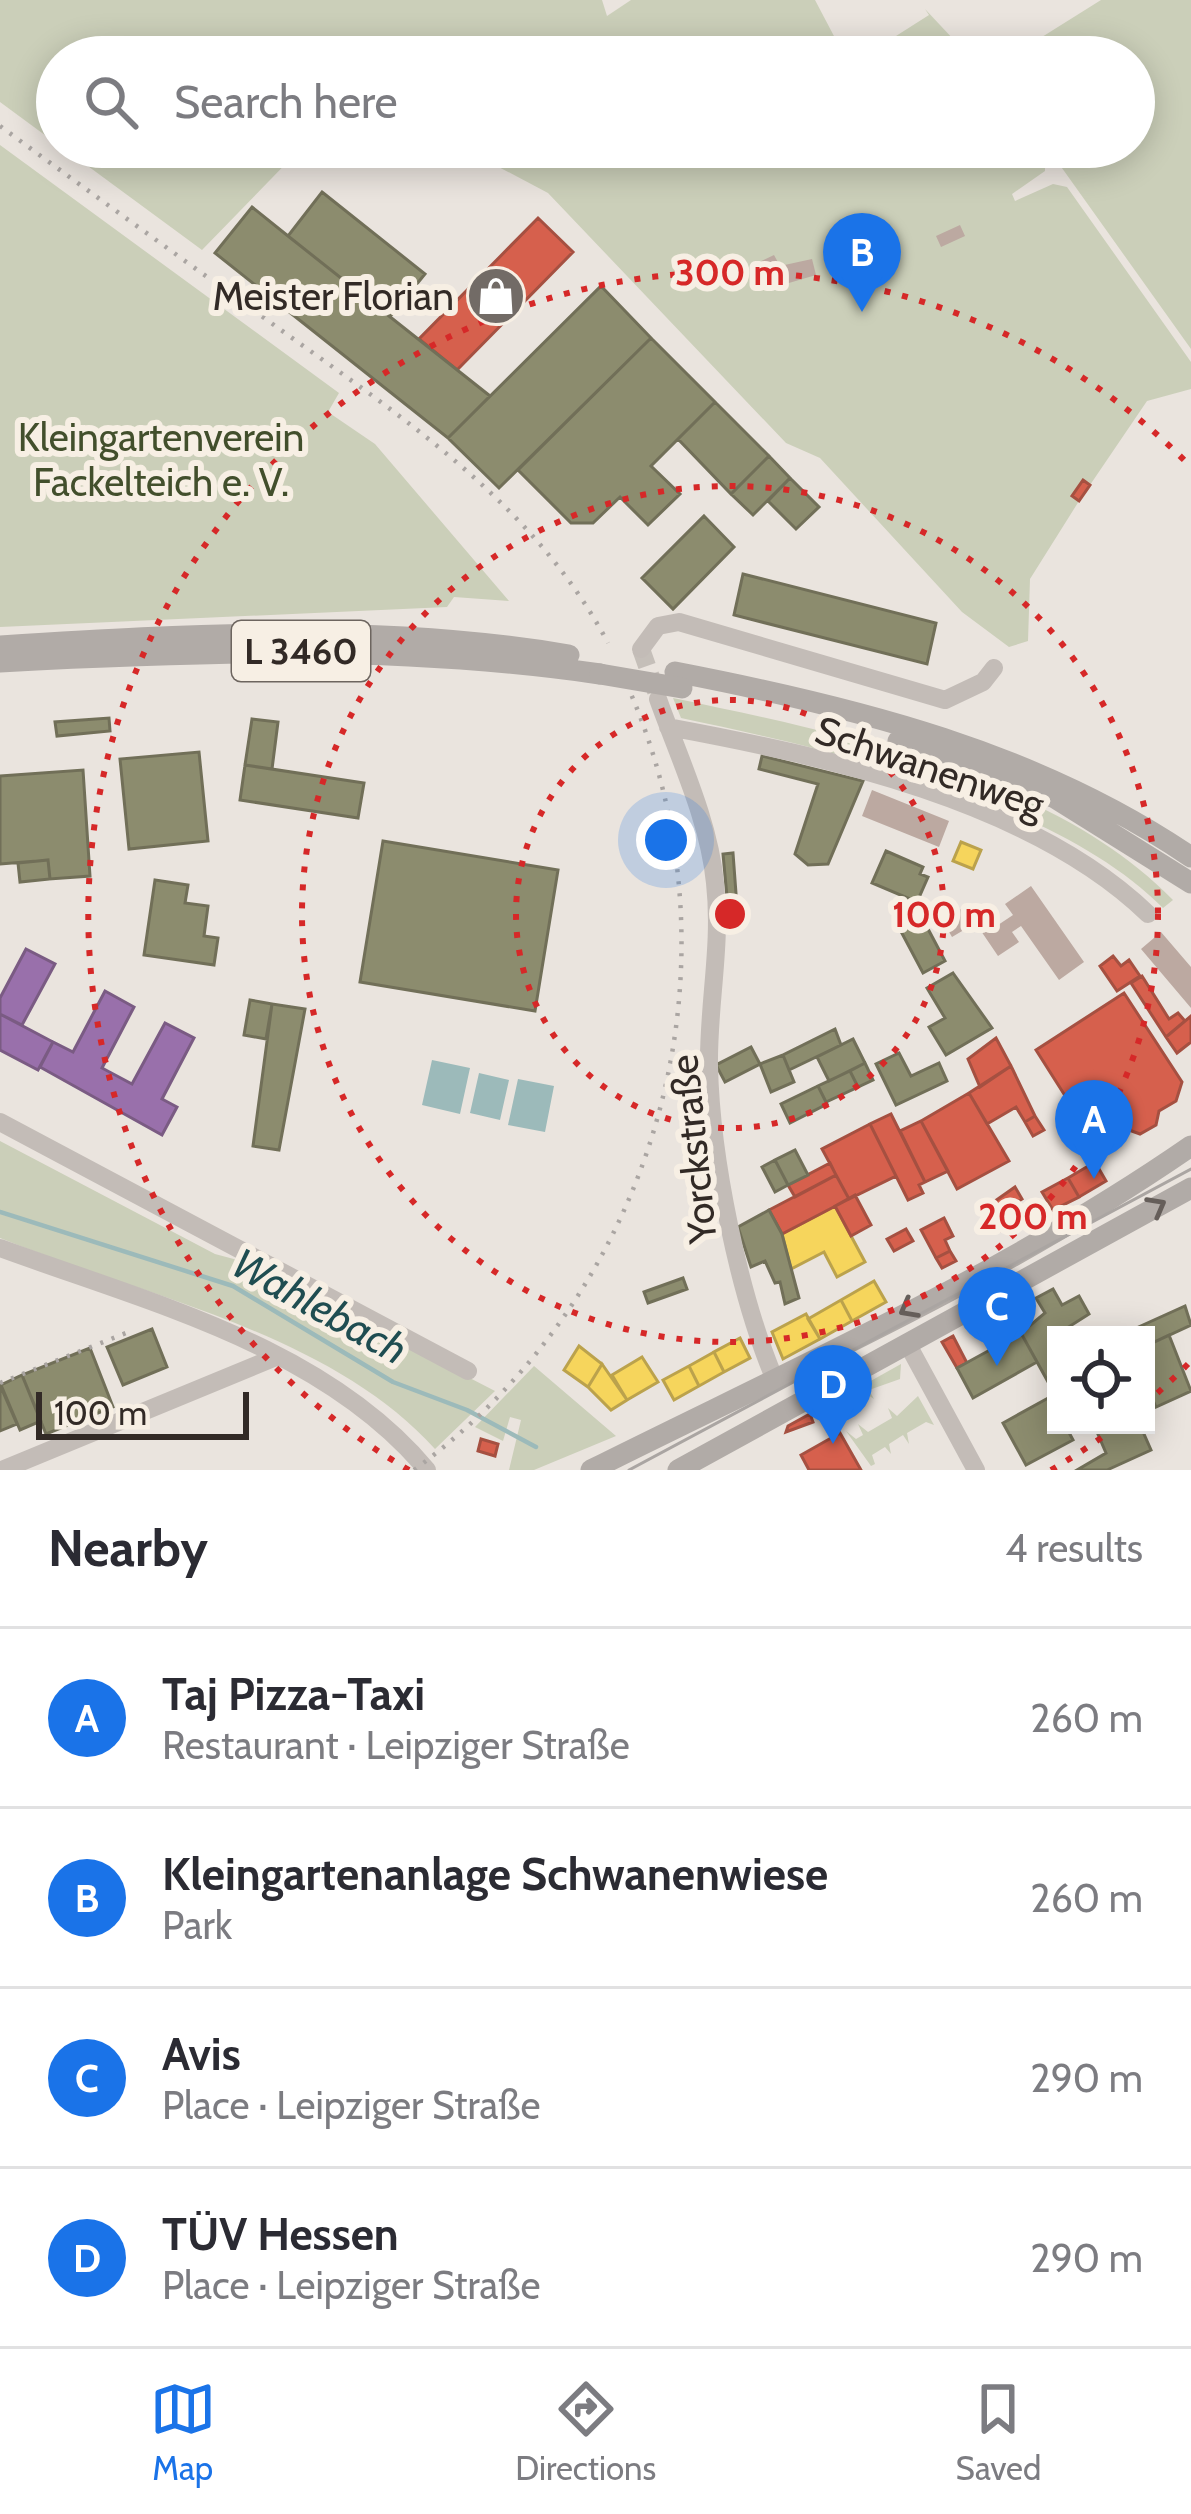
<!DOCTYPE html>
<html lang="en">
<head>
<meta charset="utf-8">
<style>
  :root { --surface:#fff; --page:#f2f2f3; --text:#2b2b33; --muted:#7c7c81; --line:#e1e1e2; --accent:#1a73e8 }
  body { margin:0; font-family:Cabin,sans-serif; background:var(--page); color:var(--text) }
  .controls { position:absolute; right:36px; bottom:36px; display:grid; overflow:hidden; border-radius:0px; box-shadow:0 6px 30px #0003 }
  .controls button { width:108px; height:108px; display:grid; place-items:center; padding:0; border:0; border-bottom:3px solid var(--line); background:var(--surface); color:var(--text); font:60px sans-serif }
  .scale { position:absolute; left:36px; bottom:30px; width:213px; box-sizing:border-box; padding-left:12px; border:6px solid #322a26; border-top:0; font-size:33px; line-height:42px; white-space:nowrap; color:#322a26; -webkit-text-stroke:9px #f7efe4; paint-order:stroke }
  .you { position:absolute; left:666px; top:840px; width:42px; height:42px; margin:-30px; border:9px solid #fff; border-radius:50%; background:#1a73e8; box-shadow:0 0 0 18px #1a73e833 }
  .badge { display:grid; place-items:center; width:78px; height:78px; border-radius:50%; background:var(--accent); color:#fff; font-size:39px; font-weight:700 }
  .pin { position:absolute; translate:-50% -99px; filter:drop-shadow(0 3px 6px #0008) }
  .pin::after { content:''; position:absolute; top:63px; width:42px; height:36px; background:inherit; clip-path:polygon(0 0,100% 0,50% 100%) }
  .list { margin:0; padding:0; list-style:none }
  h2 { display:flex; justify-content:space-between; align-items:center; height:156px; margin:0; padding:0 48px; font-size:51px }
  h2 small { font-size:39px; font-weight:400; color:var(--muted) }
  .list li { display:grid; grid-template-columns:78px 1fr auto; gap:36px; align-items:center; box-sizing:border-box; height:180px; padding:0 48px; border-top:3px solid var(--line) }
  .list b { display:block; font-size:45px; white-space:nowrap }
  .list p { margin:0; font-size:39px; white-space:nowrap; color:var(--muted) }
  .list em { font-size:39px; font-style:normal; color:var(--muted) }
  .icon { flex:none; width:66px; height:66px; fill:none; stroke:currentColor; stroke-width:2; stroke-linecap:round; stroke-linejoin:round }
  .map { position:relative; flex:none; width:1191px; height:1470px; overflow:hidden }
  .search { position:absolute; background:var(--surface); box-shadow:0 6px 30px #0003; left:36px; right:36px; top:36px; height:132px; display:flex; align-items:center; gap:30px; box-sizing:border-box; padding:0 42px; border-radius:66px; color:var(--muted); font-size:45px }
  .sheet { height:876px; background:var(--surface) }
  nav { display:flex; justify-content:space-around; align-items:center; box-sizing:border-box; height:168px; border-top:3px solid var(--line); background:var(--surface); font-size:33px; color:var(--muted) }
  nav a { display:grid; justify-items:center; gap:6px }
  nav .on { color:var(--accent) }
  .map>svg:first-child { display:block }
</style>
</head>
<body>
<div class="map">
<svg width="1191" height="1470" viewBox="0 0 1191 1470">
  <rect width="100%" height="100%" fill="#eae4de"/>
  <path fill="#cbcfb9" d="M0,0H602L607,16L631,0H815L845,57H57V144L0,102Z
    M1101,0H1191V349L1047,147H1134V57H1010Z
    M925,9L970,57H863L929,15Z
    M0,145L339,393L328,412L375,444L509,601L454,597L447,607L0,627Z
    M62,147H302L202,250Z
    M461,147H1037L1045,158V171L1012,194L1015,201L1053,184L1067,187L1191,362V389L1147,401L1090,485L1084,481L1072,496L1079,501L1030,579L1028,641L1009,647L962,612L820,458L786,443L548,193Z
    M673,698C835,732 1054,777 1173,900L1163,908C1055,799 828,749 681,718Z
    M0,1141L215,1254L245,1262L495,1391L435,1449C329,1332 142,1296 0,1238Z
    M901,1364L900,1379L869,1390L874,1399L865,1393L846,1403L847,1414L841,1406L821,1417L817,1411Z
    M534,1366L616,1436L534,1470H509L521,1420L510,1417L503,1441L475,1427Z
    M918,1396L934,1425L926,1422L907,1433L909,1444L903,1435L889,1444L891,1454L885,1447L872,1455L875,1464L871,1466L846,1431L856,1439L863,1435L858,1424L868,1432L892,1418L888,1408L897,1416Z"/>
  <path fill="#9cbaba" d="M432,1060L470,1068L460,1114L422,1105Z
    M479,1073L509,1080L500,1120L470,1113Z
    M518,1079L554,1086L545,1132L508,1125Z"/>
  <path fill="#f6d55c" stroke="#bba24c" stroke-width="3" d="M961,842L981,850L973,869L953,861Z
    M835,1206L865,1262L837,1277L824,1252L791,1269L782,1234Z
    M874,1281L886,1302L852,1321L841,1300Z
    M841,1300L852,1321L820,1339L808,1319Z
    M806,1314L820,1339L783,1359L772,1332Z
    M740,1338L750,1358L724,1372L714,1352Z
    M579,1346L602,1364L588,1387L564,1370Z
    M714,1352L724,1372L699,1386L689,1366Z
    M642,1357L658,1382L627,1400L612,1375Z
    M602,1364L627,1400L611,1410L588,1387Z
    M689,1366L699,1386L674,1400L663,1380Z"/>
  <path fill="#d6604d" stroke="#a55041" stroke-width="3" d="M538,218L573,252L457,370L419,339Z
    M1083,480L1090,485L1079,501L1072,496Z
    M1113,956L1121,966L1129,960L1140,976L1117,991L1100,966Z
    M1142,976L1169,1019L1178,1013L1185,1021L1166,1037L1131,983Z
    M1124,993L1182,1082L1176,1101L1159,1111L1156,1125L1140,1134L1129,1130L1113,1141L1092,1138L1036,1050Z
    M1191,1016V1042L1177,1053L1166,1037Z
    M996,1038L1011,1066L980,1087L968,1059Z
    M1011,1066L1035,1116L1025,1122L1016,1107L987,1124L969,1093Z
    M969,1093L1009,1161L957,1189L921,1121Z
    M891,1114L925,1182L919,1185L923,1193L908,1200L870,1124Z
    M1035,1116L1044,1130L1033,1136L1025,1122Z
    M921,1121L948,1171L925,1182L900,1131Z
    M870,1124L896,1176L849,1199L822,1149Z
    M1095,1162L1106,1181L1079,1197L1068,1178Z
    M830,1163L836,1175L795,1197L788,1185Z
    M836,1175L849,1199L782,1234L769,1210Z
    M1068,1178L1079,1197L1053,1210L1042,1192Z
    M1015,1187L1022,1199L1004,1210L1012,1223L1001,1230L988,1206Z
    M855,1195L871,1225L851,1236L835,1206Z
    M944,1218L953,1236L945,1240L950,1251L936,1258L921,1230Z
    M906,1229L913,1241L894,1251L887,1239Z
    M950,1251L956,1261L942,1268L936,1258Z
    M953,1336L967,1363L957,1368L942,1342Z
    M810,1414L813,1422L786,1432L788,1426Z
    M840,1433L861,1470H809L801,1455Z
    M481,1439L498,1444L495,1456L478,1451Z"/>
  <path fill="#9970ab" stroke="#7a5b83" stroke-width="3" d="M26,949L55,964L22,1025L0,1014V998Z
    M105,991L134,1007L102,1068L132,1084L165,1023L194,1038L162,1099L177,1107L162,1135L40,1067L53,1042L73,1052Z
    M0,1014L53,1042L38,1070L0,1050Z"/>
  <path fill="#8c8c6e" stroke="#716f58" stroke-width="3" d="M322,192L425,274L390,317L288,236Z
    M252,207L288,236L490,396L448,438L215,253Z
    M601,286L651,338L499,488L448,438Z
    M651,338L715,402L651,466L680,494L648,525L620,497L593,523H571L518,470Z
    M715,402L769,456L731,494L678,439Z
    M769,456L790,478L753,515L731,494Z
    M790,478L819,507L796,529L768,501Z
    M704,516L734,547L673,609L642,578Z
    M743,574L936,623L927,664L734,615Z
    M109,718L110,731L57,736L55,722Z
    M252,719L278,722L272,769L245,765Z
    M199,752L208,841L129,849L120,759Z
    M762,756L863,781L828,864L808,865L795,854L818,784L759,769Z
    M245,765L364,783L358,818L240,800Z
    M83,770L90,876L50,879L48,860L0,864V776Z
    M383,841L558,870L535,1011L360,982Z
    M886,851L923,867L920,874L928,877L917,902L872,883Z
    M733,853L737,907L728,908L723,854Z
    M48,860L50,879L20,882L18,863Z
    M155,880L188,885L185,903L208,906L204,936L218,938L214,965L144,955Z
    M918,910L945,961L923,973L896,922Z
    M953,973L992,1028L946,1055L929,1027L945,1018L927,988Z
    M250,1000L272,1004L266,1039L244,1035Z
    M272,1004L305,1009L279,1150L253,1146Z
    M835,1029L841,1045L789,1070L783,1055Z
    M853,1039L865,1063L829,1081L817,1057Z
    M751,1047L760,1064L725,1082L716,1065Z
    M899,1053L911,1076L939,1063L947,1081L896,1105L876,1064Z
    M783,1055L794,1082L771,1092L760,1064Z
    M865,1063L873,1080L858,1087L850,1071Z
    M850,1071L858,1087L826,1102L818,1086Z
    M818,1086L827,1104L790,1123L781,1104Z
    M795,1150L808,1175L788,1185L775,1160Z
    M775,1160L788,1185L775,1192L762,1167Z
    M769,1210L782,1234L799,1298L785,1304L780,1282L775,1283L765,1261L751,1267L738,1227Z
    M683,1278L687,1289L648,1303L644,1292Z
    M1053,1289L1062,1305L1079,1296L1089,1314L1056,1335L1052,1389L1021,1333L1045,1313L1036,1298Z
    M1185,1306L1191,1325L1146,1346V1335L1123,1334Z
    M152,1329L167,1367L123,1385L107,1347Z
    M1021,1333L1037,1362L973,1398L957,1368Z
    M1169,1335L1191,1391L1156,1407L1146,1385V1346Z
    M90,1348L113,1407L46,1434L22,1375Z
    M22,1375L41,1421L20,1430L1,1385Z
    M0,1385L17,1424L0,1431Z
    M1050,1397L1056,1425H1065L1073,1440L1026,1465L1003,1423Z
    M1094,1425H1140L1151,1450L1107,1470H1077L1106,1453Z"/>
  <g fill="none" stroke-linecap="round" stroke-linejoin="round">
    <path stroke="#9cbaba" stroke-width="4.5" d="M0,1212L233,1286L393,1382L467,1410L536,1447"/>
  </g>
  <path fill="#bca9a1" d="M960,225L965,236L941,247L936,236Z
    M774,255L780,266L812,259L816,275L765,290L753,265Z
    M872,790L949,821L939,847L862,816Z
    M1031,886L1084,962L1059,980L1021,926L1012,932L1019,942L998,956L979,928L993,918L998,925L1013,915L1005,904Z
    M964,907L974,924L952,937L942,920Z
    M1161,932L1191,967V1008L1141,949Z"/>
  <g fill="none" stroke-linecap="round" stroke-linejoin="round">
    <path stroke="#c5bfb9" stroke-width="18" stroke-dasharray="18 9" stroke-linecap="butt" d="M641,649L657,694"/>
    <path stroke="#c3bcb7" stroke-width="18" d="M641,649L658,626L679,622L945,700L983,682L994,668
      M658,699C679,758 709,820 715,883C722,946 708,1004 709,1066C711,1159 739,1295 775,1380
      M668,727C825,756 1031,801 1148,914
      M0,1122L468,1371
      M0,1248C147,1302 324,1346 427,1470
      M907,1343L976,1470
      M2,1470L276,1357"/>
    <path stroke="#b1aba7" stroke-width="21" d="M0,646C190,634 380,623 569,655
      M0,662C201,651 400,645 600,674
      M675,672C856,707 1037,752 1191,857
      M898,741L1055,798L1191,883
      M591,1470C793,1369 1005,1275 1191,1146
      M678,1470L1191,1188"/>
    <path stroke="#aaa5a2" stroke-width="3" d="M629,1470L1191,1169"/>
    <path stroke="#aaa5a2" stroke-width="4.5" stroke-dasharray="3 9" stroke-linecap="butt" d="M0,126C91,193 182,259 274,325C399,415 534,503 608,643
      M0,1383L126,1333
      M414,1470C656,1293 748,970 631,694"/>
    <path stroke="#b1aba7" stroke-width="21" d="M600,674L682,688"/>
  </g>
  <defs><path id="oneway-chevron" d="M-2-3.5L2.5 0L-2 3.5" fill="none" stroke-width="1.6" stroke-linecap="round" stroke-linejoin="round" transform="scale(3)"/></defs>
  <g stroke="#655e5a">
    <use href="#oneway-chevron" transform="translate(1157 1206) rotate(-29)"/>
    <use href="#oneway-chevron" transform="translate(908 1309) rotate(151)"/>
  </g>
  <g fill="none" stroke="#d62828" stroke-width="6" stroke-dasharray="6 12">
    <circle cx="730" cy="914" r="214"/>
    <circle cx="730" cy="914" r="428"/>
    <path d="M1188 1364A642 642 0 0 1 1147 1402M1116 1427A642 642 0 0 1 1051 1470M409 1470A642 642 0 1 1 1188 464"/>
  </g>
  <defs>
    <symbol id="shop-disc" viewBox="-11 -11 22 22"><circle r="9.5" fill="#726b66" stroke="#f7efe4"/><path d="M-5-2.5h2.3a2.7 3.5 0 0 1 5.4 0H5L5.5 6h-11ZM-1.5-2.5h3a1.5 2.3 0 0 0-3 0Z" fill="#fff"/></symbol>
  </defs>
  <g fill-rule="evenodd">
    <use href="#shop-disc" x="463" y="263" width="66" height="66"/>
  </g>
  <g text-anchor="middle" stroke-width="12" stroke-linejoin="round" paint-order="stroke">
    <rect fill="#f7efe4" stroke="#6d655f" stroke-width="3" x="232" y="621" width="138" height="60" rx="9"/>
    <g font-size="36" font-weight="bold" fill="#322a26">
      <text x="301" y="664">L 3460</text>
    </g>
    <g font-size="39" fill="#322a26" stroke="#f7efe4" text-anchor="end">
      <text x="454" y="310">Meister Florian</text>
    </g>
    <g font-size="39" fill="#424f2c" stroke="#f7efe4">
      <text x="161" y="451">Kleingartenverein<tspan x="161" dy="45">Fackelteich e. V.</tspan></text>
    </g>
    <g font-size="39" fill="#322a26" stroke="#f7efe4">
      <text transform="translate(930 767) rotate(19)" y="14">Schwanenweg</text>
      <text transform="translate(693 1149) rotate(-96)" y="14">Yorckstraße</text>
    </g>
    <g font-size="42" font-style="italic" fill="#1f4d51" stroke="#f7efe4">
      <text transform="translate(320 1306) rotate(29)" y="15">Wahlebach</text>
    </g>
  </g>
  <circle cx="730" cy="914" r="18" fill="#d62828" stroke="#f7efe4" stroke-width="6"/>
  <g font-size="36" text-anchor="middle" font-weight="bold" fill="#d62828" stroke="#f7efe4" stroke-width="12" stroke-linejoin="round" paint-order="stroke">
    <text x="730" y="285">300 m</text>
    <text x="944" y="927">100 m</text>
    <text x="1033" y="1229">200 m</text>
  </g>
</svg>
<div class="controls">
<button><svg class="icon" aria-label="locate" viewBox="0 0 24 24"><circle cx="12" cy="12" r="6"/><path d="M12 2v4M12 18v4M2 12h4M18 12h4"/></svg></button>
</div>
<div class="scale">100 m</div>
<div class="you"></div>
<div class="pin badge" style="left:1094px;top:1179px">A</div>
<div class="pin badge" style="left:862px;top:312px">B</div>
<div class="pin badge" style="left:997px;top:1366px">C</div>
<div class="pin badge" style="left:833px;top:1444px">D</div>
<div class="search"><svg class="icon" aria-label="search" viewBox="0 0 24 24"><circle cx="10" cy="10" r="6"/><path d="M15 15l6 6"/></svg>Search here</div>
</div>
<section class="sheet">
<h2>Nearby<small>4 results</small></h2>
<ul class="list">
<li><span class="badge">A</span><div><b>Taj Pizza-Taxi</b><p>Restaurant · Leipziger Straße</p></div><em>260 m</em></li>
<li><span class="badge">B</span><div><b>Kleingartenanlage Schwanenwiese</b><p>Park</p></div><em>260 m</em></li>
<li><span class="badge">C</span><div><b>Avis</b><p>Place · Leipziger Straße</p></div><em>290 m</em></li>
<li><span class="badge">D</span><div><b>TÜV Hessen</b><p>Place · Leipziger Straße</p></div><em>290 m</em></li>
</ul>
</section>
<nav>
<a class="on"><svg class="icon" aria-label="map" viewBox="0 0 24 24"><path d="M3 6l6-2 6 2 6-2v14l-6 2-6-2-6 2zM9 4v14M15 6v14"/></svg>Map</a>
<a><svg class="icon" aria-label="directions" viewBox="0 0 24 24"><path d="M12 3l9 9-9 9-9-9zM9 14v-3h6M13 9l2 2-2 2"/></svg>Directions</a>
<a><svg class="icon" aria-label="saved" viewBox="0 0 24 24"><path d="M7 4h10v16l-5-4-5 4z"/></svg>Saved</a>
</nav>
</body>
</html>
